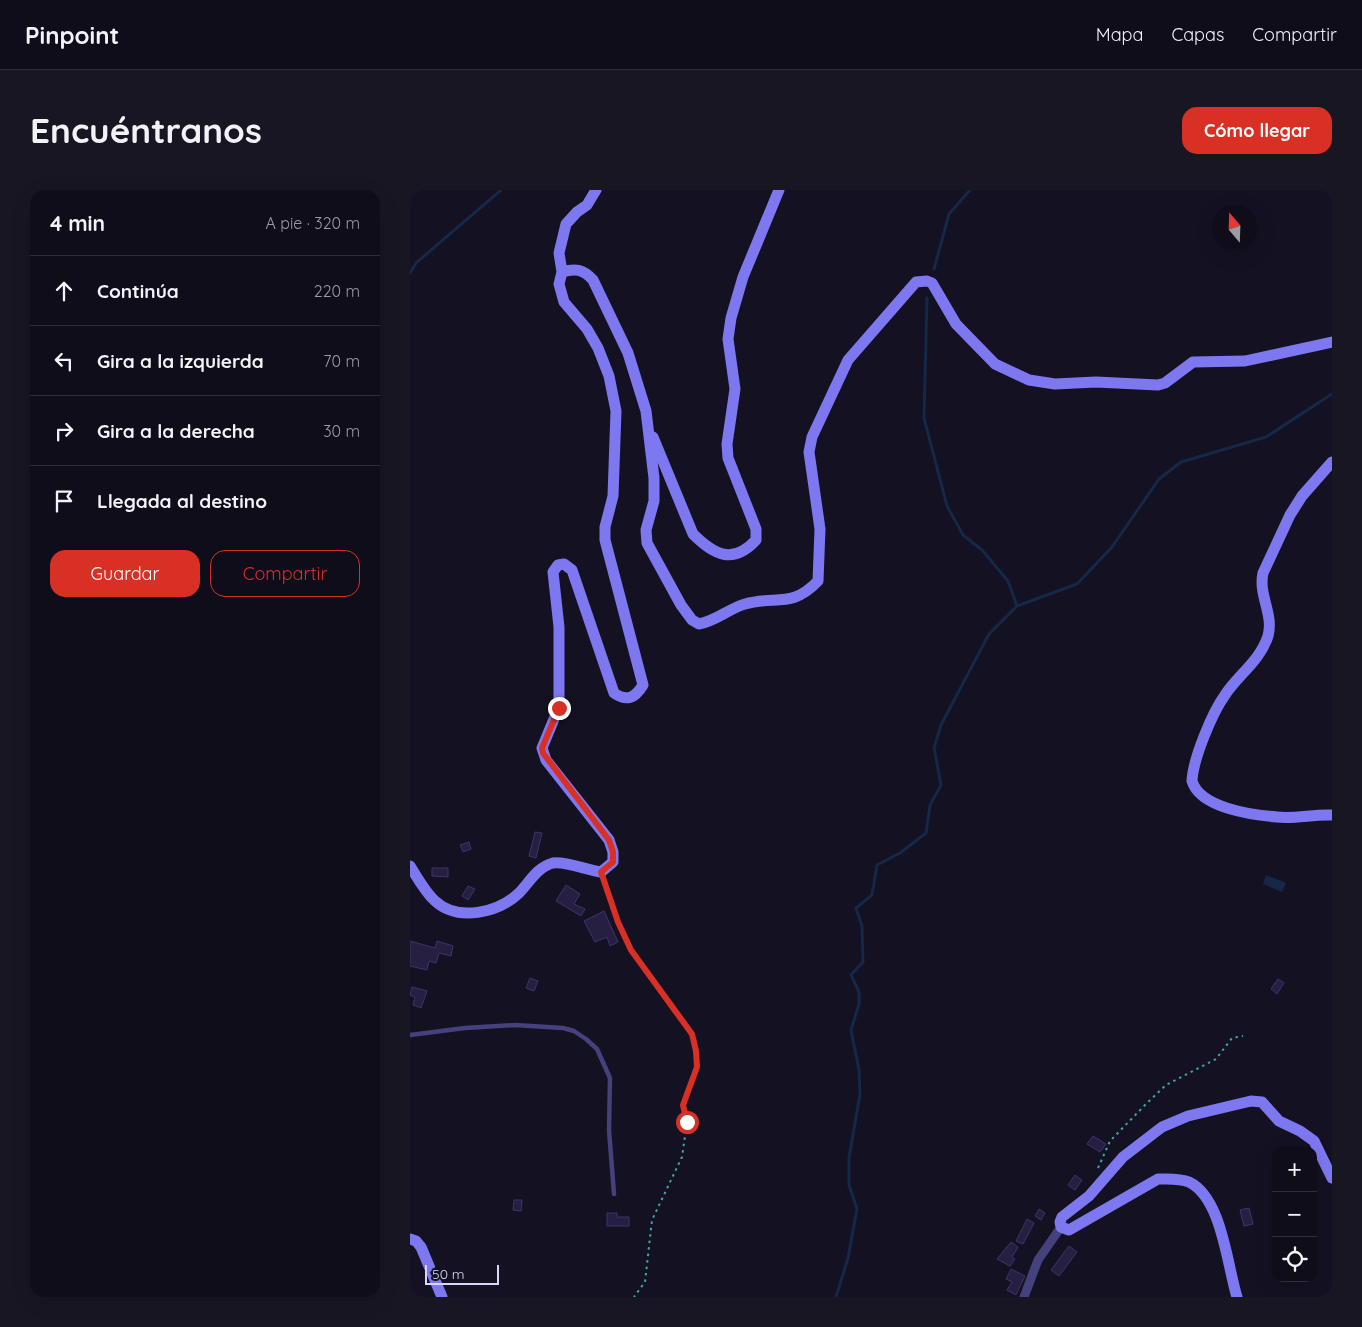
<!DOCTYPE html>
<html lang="es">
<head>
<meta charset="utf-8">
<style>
  :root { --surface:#0f0d1a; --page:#181623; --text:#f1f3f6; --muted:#9b9ca2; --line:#2f2d39; --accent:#d93025 }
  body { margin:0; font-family:Quicksand,sans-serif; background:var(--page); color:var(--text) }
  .controls { position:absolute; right:15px; bottom:15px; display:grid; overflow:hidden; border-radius:10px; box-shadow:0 5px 20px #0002 }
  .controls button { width:45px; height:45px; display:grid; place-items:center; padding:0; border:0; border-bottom:1px solid var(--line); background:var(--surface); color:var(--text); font:25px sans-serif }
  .compass { position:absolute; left:802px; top:15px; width:45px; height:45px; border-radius:50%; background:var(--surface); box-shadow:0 5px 20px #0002; rotate:341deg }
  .scale { position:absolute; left:15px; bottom:12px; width:74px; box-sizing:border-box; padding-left:5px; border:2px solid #dbd7fa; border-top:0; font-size:14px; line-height:18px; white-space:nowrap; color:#dbd7fa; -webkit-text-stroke:4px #141122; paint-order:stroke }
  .stop { position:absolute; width:15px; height:15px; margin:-11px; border:4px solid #d93025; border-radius:50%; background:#fff }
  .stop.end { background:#d93025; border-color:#fff; box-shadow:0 1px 5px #0008 }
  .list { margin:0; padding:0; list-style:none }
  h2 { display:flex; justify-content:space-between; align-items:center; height:65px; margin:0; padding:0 20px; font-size:21px }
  h2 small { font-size:16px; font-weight:400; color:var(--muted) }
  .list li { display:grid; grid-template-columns:32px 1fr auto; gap:15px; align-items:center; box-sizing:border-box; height:70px; padding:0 20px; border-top:1px solid var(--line) }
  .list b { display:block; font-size:19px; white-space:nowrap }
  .list em { font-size:16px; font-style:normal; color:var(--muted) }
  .actions { display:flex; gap:10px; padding:15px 20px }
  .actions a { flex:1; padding:11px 0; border:1px solid var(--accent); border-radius:15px; text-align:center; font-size:18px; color:var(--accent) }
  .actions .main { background:var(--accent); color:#fff }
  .icon { flex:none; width:28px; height:28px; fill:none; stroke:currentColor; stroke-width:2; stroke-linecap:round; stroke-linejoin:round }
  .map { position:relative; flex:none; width:922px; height:1107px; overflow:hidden; border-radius:15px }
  header { display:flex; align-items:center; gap:30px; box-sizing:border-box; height:70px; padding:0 25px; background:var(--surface); border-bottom:1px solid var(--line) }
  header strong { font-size:24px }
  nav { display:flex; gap:28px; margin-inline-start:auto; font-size:18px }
  .intro { display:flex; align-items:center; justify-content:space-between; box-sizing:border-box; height:120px; padding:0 30px }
  h1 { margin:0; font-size:35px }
  .button { padding:12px 22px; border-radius:15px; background:var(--accent); color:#fff; font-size:18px; font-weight:700 }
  main { display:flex; gap:30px; padding:0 30px }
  aside { flex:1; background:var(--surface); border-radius:15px; box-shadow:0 5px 20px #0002 }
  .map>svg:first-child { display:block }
</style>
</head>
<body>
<header>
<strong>Pinpoint</strong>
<nav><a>Mapa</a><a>Capas</a><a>Compartir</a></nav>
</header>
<div class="intro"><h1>Encuéntranos</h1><a class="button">Cómo llegar</a></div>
<main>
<aside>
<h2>4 min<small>A pie · 320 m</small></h2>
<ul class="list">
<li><svg class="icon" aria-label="ahead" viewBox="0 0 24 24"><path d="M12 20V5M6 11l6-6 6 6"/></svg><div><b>Continúa</b></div><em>220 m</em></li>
<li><svg class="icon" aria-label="left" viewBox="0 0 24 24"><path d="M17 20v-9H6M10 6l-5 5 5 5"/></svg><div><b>Gira a la izquierda</b></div><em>70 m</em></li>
<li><svg class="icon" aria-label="right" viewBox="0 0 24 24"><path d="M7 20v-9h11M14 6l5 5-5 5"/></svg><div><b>Gira a la derecha</b></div><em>30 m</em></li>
<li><svg class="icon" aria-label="arrive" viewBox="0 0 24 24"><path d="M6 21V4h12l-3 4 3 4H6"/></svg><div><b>Llegada al destino</b></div></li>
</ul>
<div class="actions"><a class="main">Guardar</a><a>Compartir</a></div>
</aside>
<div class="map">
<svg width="922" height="1107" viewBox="0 0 922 1107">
  <rect width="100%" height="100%" fill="#141122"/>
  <path fill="#152848" d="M856,685L876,693L872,702L853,694Z"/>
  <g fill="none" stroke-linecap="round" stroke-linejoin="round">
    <path stroke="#152848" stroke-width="3" d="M524,79L539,24L560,0
      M0,83L6,73L91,0
      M517,108L514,228L537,316L553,345L572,360L598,391L607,416
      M426,1107L438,1068L447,1019L439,995V968L450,904L449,880L441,840L449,814V802L441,785L453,772L452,736L446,718L462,705L467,675L490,663L516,643L520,615L531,595L524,558L531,535L579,444L607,416L667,394L702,357L749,289L771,272L856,247L922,204"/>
  </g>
  <path fill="#261f41" stroke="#3f336b" d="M125,642L132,643L126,668L119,666Z
    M59,652L61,659L53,662L50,655Z
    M22,678H38V687L22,686Z
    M156,695L170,704L164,714L175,719L171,726L146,711Z
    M58,696L65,699L58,710L52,706Z
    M194,721L208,752L200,756L197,747L185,752L174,731Z
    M0,751L25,758L27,751L43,756L41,766L29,763L26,773L19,771L17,780L0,776Z
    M120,788L128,791L124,801L116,798Z
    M868,789L874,793L867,804L861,799Z
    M2,797L17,801L11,818L3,815L5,807L0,805Z
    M683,946L696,954L690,962L677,954Z
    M665,985L672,990L665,1000L658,995Z
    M104,1010H112L111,1021L103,1020Z
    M839,1018L843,1034L834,1036L830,1020Z
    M629,1019L635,1023L631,1030L625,1026Z
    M197,1023H207V1027H219V1036H197Z
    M617,1029L624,1033L613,1054L606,1051Z
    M601,1052L608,1057L602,1067L605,1069L600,1076L587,1069Z
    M659,1056L667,1062L649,1086L641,1080Z
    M601,1079L615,1086L606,1105L597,1100L602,1092L596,1089Z"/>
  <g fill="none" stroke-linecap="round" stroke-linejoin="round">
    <path stroke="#3ca9a4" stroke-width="2" stroke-dasharray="2.5 4" stroke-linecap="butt" d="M211,739L221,760L282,844L286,861L287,877L273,915L277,932L272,967L242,1030L235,1092L224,1107
      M688,978L700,951L737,913L756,895L806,869L822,848L833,846"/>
    <path stroke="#44417c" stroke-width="4.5" d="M192,683L208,733
      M0,845L55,838L105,835L153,838L164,841L176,849L187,859L200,888L199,940L204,1004"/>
    <path stroke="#44417c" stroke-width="9" d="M614,1107L628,1070L651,1037"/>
    <path stroke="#7d78f0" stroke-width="11" d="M152,82C165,78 173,79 183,90L218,163L236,221L244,288V311L236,340L237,353L271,415L282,430L289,434C306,431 318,419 335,414C366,405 381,419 408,391L410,339L399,262L402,247L438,170L506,92L517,91L522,93L546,134L585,174L619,190L645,194L686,192L748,195L755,193L783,172L835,171L922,152
      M243,247L283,344C304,365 323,375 346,350V339L318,268L317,254L325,199L318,149L321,128L333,87L369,0
      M922,272L892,306L880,325L853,383C848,405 864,424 858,446C850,471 828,485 815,505C802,523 783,569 782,591C790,618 842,625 867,627C885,629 904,624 922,625
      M0,676C7,687 15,702 25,711C48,732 88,723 109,703C119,693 127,677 143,673C155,671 177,680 191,682L203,672V662L199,650L136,570L132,558L149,517V437L143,382L148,375L154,374L162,380L204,503C217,512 225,508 233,495L195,350V337L203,306L206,221L199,186L188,158L177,139L154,112L149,94L152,82L149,63L156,34L167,22L177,15L186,0
      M0,1049L6,1051L11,1057L32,1107
      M827,1107C817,1075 812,1008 779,992C770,988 757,989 748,989L659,1040L651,1037L650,1032L652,1027L679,1006L713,967L752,937L778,926L841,911L852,912L869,931L890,941L904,951L922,988"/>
  </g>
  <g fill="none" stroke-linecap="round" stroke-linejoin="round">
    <path stroke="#d93025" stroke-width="6" d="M149,518L132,558L133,563L199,650L203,662V672L191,682L208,732L221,760L282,844L286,861L287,877L273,915L277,932"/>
  </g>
</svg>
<div class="controls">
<button>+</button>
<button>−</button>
<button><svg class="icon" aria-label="locate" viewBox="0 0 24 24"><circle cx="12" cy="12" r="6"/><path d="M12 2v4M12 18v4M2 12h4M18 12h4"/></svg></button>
</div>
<svg class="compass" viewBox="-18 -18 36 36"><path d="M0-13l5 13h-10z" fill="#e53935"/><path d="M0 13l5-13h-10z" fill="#9b9ca2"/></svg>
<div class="scale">50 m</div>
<div class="stop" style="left:277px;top:932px"></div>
<div class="stop end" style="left:149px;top:518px"></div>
</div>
</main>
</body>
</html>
